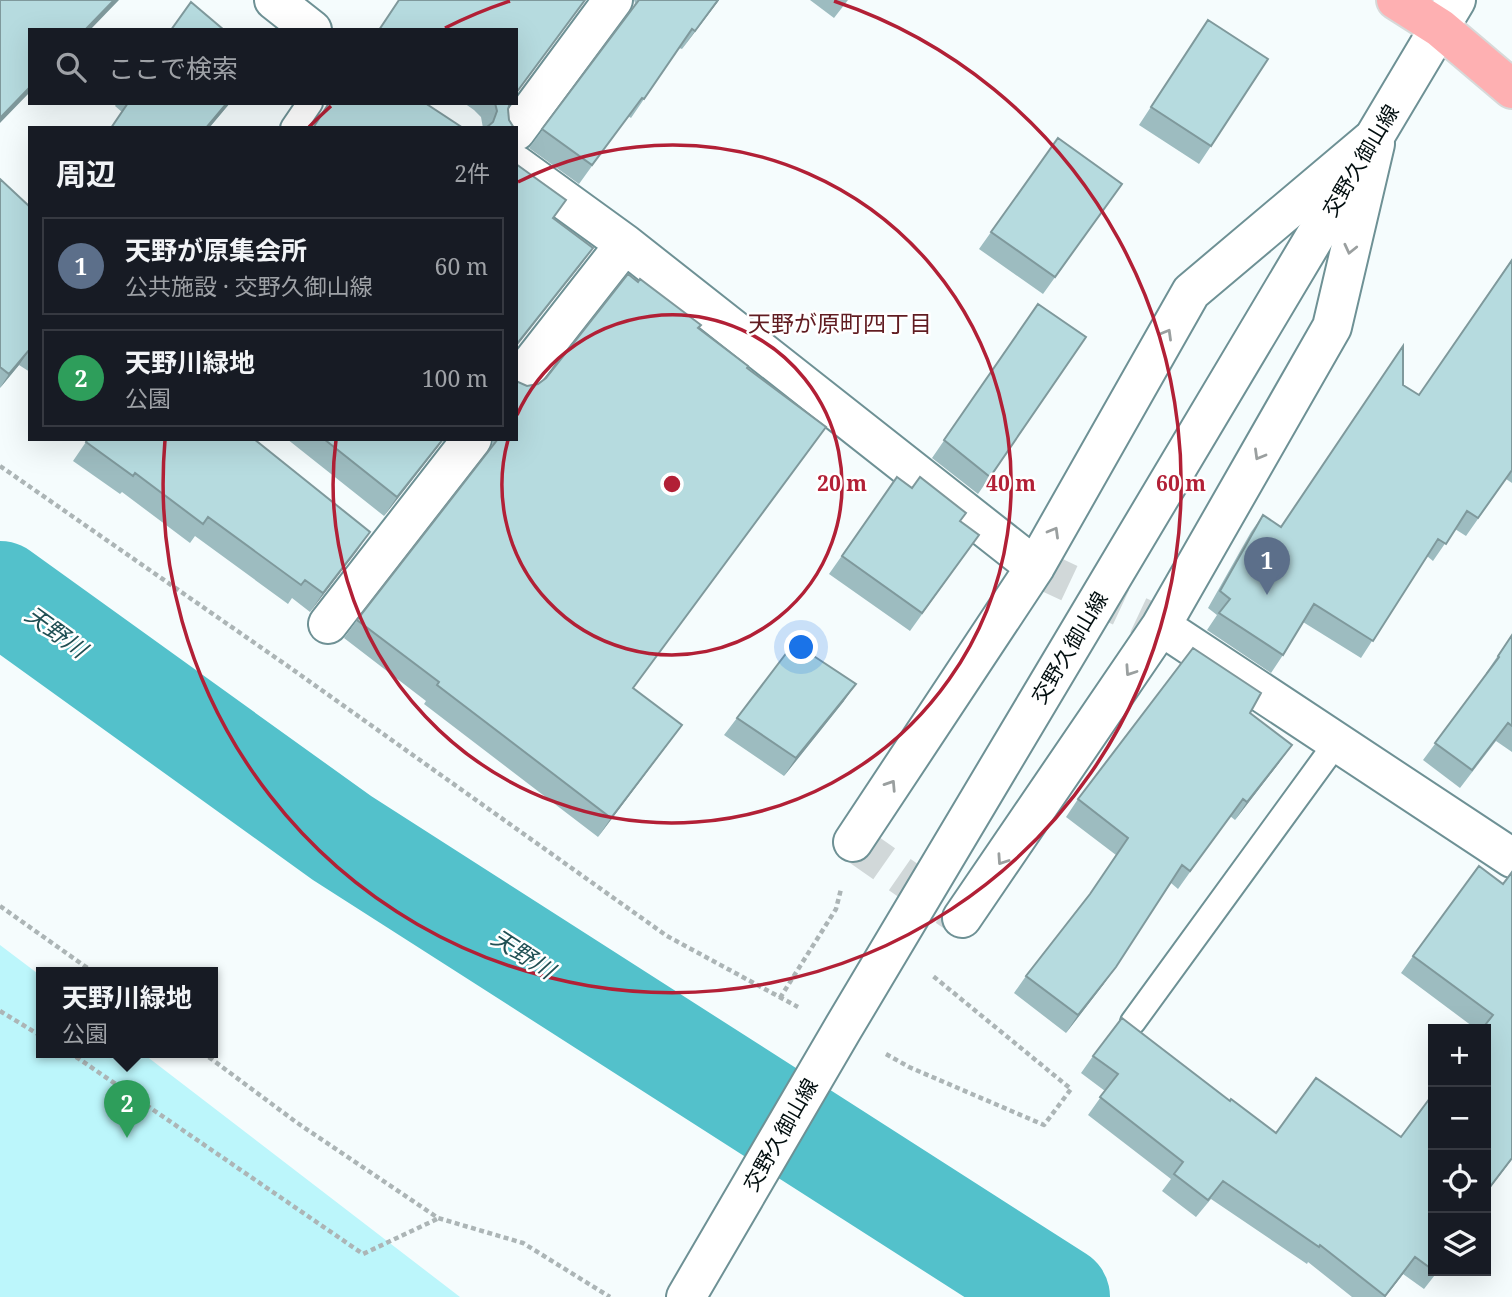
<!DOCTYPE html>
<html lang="ja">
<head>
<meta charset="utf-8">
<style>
  :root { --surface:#171b24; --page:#242831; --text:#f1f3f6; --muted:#9ea1a6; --line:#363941; --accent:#d594a0 }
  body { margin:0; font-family:"Noto Serif","Noto Sans JP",serif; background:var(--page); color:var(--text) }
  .controls { position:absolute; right:21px; bottom:21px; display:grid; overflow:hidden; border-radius:0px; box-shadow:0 7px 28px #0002 }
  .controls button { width:63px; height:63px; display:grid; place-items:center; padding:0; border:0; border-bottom:2px solid var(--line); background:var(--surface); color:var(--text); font:35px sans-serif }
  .you { position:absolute; left:802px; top:648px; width:24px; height:24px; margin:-18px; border:5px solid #fff; border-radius:50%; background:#1a73e8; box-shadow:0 0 0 10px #1a73e833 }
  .badge { display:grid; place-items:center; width:46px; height:46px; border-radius:50%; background:var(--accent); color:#fff; font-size:23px; font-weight:700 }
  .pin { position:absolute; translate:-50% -58px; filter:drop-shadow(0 2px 4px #0008) }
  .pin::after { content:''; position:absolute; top:37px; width:24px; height:21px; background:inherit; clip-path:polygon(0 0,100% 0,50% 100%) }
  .popup { position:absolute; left:36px; top:967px; width:182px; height:91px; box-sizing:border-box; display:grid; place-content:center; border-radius:0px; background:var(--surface); filter:drop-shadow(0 2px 5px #0005); font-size:23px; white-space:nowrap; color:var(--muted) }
  .popup b { font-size:26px; color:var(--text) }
  .popup::after { content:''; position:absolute; left:50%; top:100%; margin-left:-14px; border:14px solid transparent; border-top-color:var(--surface) }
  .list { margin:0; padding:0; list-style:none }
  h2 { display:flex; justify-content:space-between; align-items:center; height:91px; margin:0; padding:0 28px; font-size:30px }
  h2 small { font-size:23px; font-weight:400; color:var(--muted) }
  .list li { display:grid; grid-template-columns:46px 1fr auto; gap:21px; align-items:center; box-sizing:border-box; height:98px; margin:0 14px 14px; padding:0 14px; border:2px solid var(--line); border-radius:0px }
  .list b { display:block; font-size:26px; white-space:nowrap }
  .list p { margin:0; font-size:23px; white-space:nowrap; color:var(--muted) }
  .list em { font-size:23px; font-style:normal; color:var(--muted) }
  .icon { flex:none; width:38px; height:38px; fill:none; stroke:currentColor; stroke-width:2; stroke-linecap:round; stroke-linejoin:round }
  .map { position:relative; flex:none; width:1512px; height:1297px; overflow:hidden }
  .search { position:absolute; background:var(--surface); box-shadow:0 7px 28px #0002; left:28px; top:28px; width:490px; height:77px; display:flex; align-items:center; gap:18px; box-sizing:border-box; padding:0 24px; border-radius:0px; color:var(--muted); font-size:26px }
  .panel { position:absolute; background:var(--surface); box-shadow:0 7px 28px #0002; left:28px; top:126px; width:490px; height:315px; border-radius:0px }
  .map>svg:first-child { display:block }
</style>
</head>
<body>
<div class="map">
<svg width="1512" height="1297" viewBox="0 0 1512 1297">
  <rect width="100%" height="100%" fill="#f5fcfd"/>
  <path fill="#bcf6fb" d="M0,945L41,976V1052H141L460,1297H0Z"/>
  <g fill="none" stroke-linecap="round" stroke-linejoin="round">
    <path stroke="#53c1cb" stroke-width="102" d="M0,592L342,838L1059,1297"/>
    <path stroke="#d1d8d9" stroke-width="38" stroke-dasharray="38 19" stroke-linecap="butt" d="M1035,567L1161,626
      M853,842L962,918"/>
    <defs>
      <path id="service" d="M293,128L310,103
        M1133,1022L1337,742"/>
      <path id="minor" d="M274,0L312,30
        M516,131L613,0
        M516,165L625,244L1035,567
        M516,383L625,244
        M328,624L472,439
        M1161,626L1512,858
        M853,842L1035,567L1191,292L1370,141
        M962,918L1161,626L1332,327L1375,144"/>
      <path id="secondary" d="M686,1297L842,1030L1456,0"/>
      <path id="trunk" d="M1396,0L1440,28L1512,89"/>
    </defs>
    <use href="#service" stroke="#6e9195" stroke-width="28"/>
    <use href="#minor" stroke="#6e9195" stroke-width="42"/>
    <use href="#secondary" stroke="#6e9195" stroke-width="42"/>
    <use href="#trunk" stroke="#d7d9d9" stroke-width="42"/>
    <path stroke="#acb5b6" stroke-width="4.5" stroke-dasharray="5 3.5" stroke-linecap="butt" d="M0,466L292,669L667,936L798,1007
      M0,906L93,972
      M780,998L836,909L841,889
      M0,1011L41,1036
      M69,1052L363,1254L437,1219
      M202,1052L296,1122L438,1218L523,1243L610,1297
      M886,1054L909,1067L1044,1125L1071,1089L933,976"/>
    <use href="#service" stroke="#fff" stroke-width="24"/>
    <use href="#minor" stroke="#fff" stroke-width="38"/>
    <use href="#secondary" stroke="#fff" stroke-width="38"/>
    <use href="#trunk" stroke="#feb0b2" stroke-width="38"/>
  </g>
  <path fill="#9dbcc0" d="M634,0H719L682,49L679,48L631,118L628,116L579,184L529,148L632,10L635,3Z
    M810,0H848L834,18Z
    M1208,20L1211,146L1199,164L1139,125Z
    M117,103H230L209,128L122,112L115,106Z
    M464,103H510L508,109L509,120L514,128H483L481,117L474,110Z
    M1058,138L1122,184L1043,294L979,249Z
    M0,179L30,207V372L19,365L0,388Z
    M1512,259V483L1506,479L1466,536L1455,529L1433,561L1427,556L1361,658L1303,622L1283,655L1271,673L1207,630L1217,615L1208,608L1251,532L1263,515L1281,527L1403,385L1419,395Z
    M1038,304L1086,337L978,494L932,458Z
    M699,328L747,368L813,445L633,688L682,725L598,837L424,704L426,701L344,638L357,620L491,449L493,439H516L527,386L538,384Z
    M88,439L370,532L310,612L292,598L288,604L195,536L190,543L122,492L120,494L73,461Z
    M287,439H444L384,516Z
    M897,477L979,535L910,631L829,574Z
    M1512,635V752L1496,741L1460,788L1423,760L1487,674L1486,673Z
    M844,701L784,776L724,735L737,718Z
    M1250,713L1279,763L1235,820L1230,816L1178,889L1171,883L1103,985L1066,1033L1014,993L1026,976L1086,900L1116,855L1066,817L1078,799Z
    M1503,884L1512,1159L1486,1193V1029H1476L1401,973L1413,956Z
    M1093,1056L1230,1101L1276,1133L1401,1137L1438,1271L1424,1289L1403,1274L1385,1297H1352L1308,1262L1307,1264L1211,1199L1196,1217L1162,1191L1171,1179L1088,1115L1105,1091L1081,1073Z"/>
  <path fill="#7f999c" d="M114,0H119L90,30H85Z
    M718,0H719L682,49L695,31Z
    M30,87V92L0,123V118Z
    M227,103H230L209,128H206Z
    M593,248L580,266L516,347V345Z
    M30,349L19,365L0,388L9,374Z
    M443,439H444L384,516L397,497Z
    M370,532L357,551L310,612L323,593Z
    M856,684L844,701L784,776L796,758Z
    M682,725L668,744L598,837L611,818Z
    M1292,745L1279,763L1235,820L1247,802Z
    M1116,967L1103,985L1066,1033L1078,1015Z
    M1512,1158V1159L1486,1193V1192Z
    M1415,1257L1403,1274L1385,1297H1384Z"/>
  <path fill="#b6dbdf" stroke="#7f999c" stroke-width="2" d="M0,0H114L85,30H30V87L0,118Z
    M399,0H585L516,93V30H379Z
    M639,0H718L695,31L692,29L644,99L642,98L592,165L542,129Z
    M191,2L224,30H171Z
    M1208,20L1268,59L1211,146L1151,107Z
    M128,103H227L206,128H111Z
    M329,103H425L463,128H313Z
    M495,103H510L508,109L509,120L514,128H486L493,122L497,111Z
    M1058,138L1122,184L1055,277L991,232Z
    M516,164L566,200L553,218L593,248L516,345Z
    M0,179L30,207V349L9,374L0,367Z
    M1512,260V470L1478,518L1467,511L1446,544L1438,539L1373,641L1314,604L1283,655L1219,613L1230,599L1220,591L1263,515L1281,527L1403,346V385L1419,395Z
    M628,274L638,282L640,279L701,325L698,328L748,366L747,368L826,427L633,688L682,725L611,818L437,685L439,682L357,620L498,439H516V381L527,386L538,384L546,378Z
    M1038,304L1086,337L990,477L944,440Z
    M88,439H254L370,532L323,593L305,580L301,585L208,517L203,524L135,473L133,476L86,442Z
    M324,439H443L397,497Z
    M897,477L912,488L920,477L966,513L960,521L979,535L922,613L842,556Z
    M1512,635V726L1508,723L1472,770L1435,743L1499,657L1498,656Z
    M794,643L856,684L796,758L737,718Z
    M1193,648L1261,693L1250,713L1292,745L1247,802L1243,799L1190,871L1182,865L1116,967L1078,1015L1026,976L1090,894L1128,838L1078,799Z
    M1479,866L1503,884L1512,872V1158L1486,1192V1029H1482L1493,1015L1413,956Z
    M1122,1018L1230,1101L1231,1099L1276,1133L1316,1078L1401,1137L1433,1094V1270L1415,1257L1385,1296L1320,1245L1319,1247L1223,1181L1208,1200L1174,1174L1183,1162L1100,1097L1118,1074L1093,1056Z"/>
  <defs><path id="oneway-chevron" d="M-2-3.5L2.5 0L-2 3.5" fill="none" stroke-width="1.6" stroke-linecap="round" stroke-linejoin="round" transform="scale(1.75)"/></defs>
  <g stroke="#9a9f9f">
    <use href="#oneway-chevron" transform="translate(1350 249) rotate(103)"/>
    <use href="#oneway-chevron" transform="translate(1167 334) rotate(-60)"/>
    <use href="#oneway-chevron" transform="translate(1259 455) rotate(120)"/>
    <use href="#oneway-chevron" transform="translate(1054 532) rotate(-60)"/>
    <use href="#oneway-chevron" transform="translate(1130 671) rotate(124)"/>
    <use href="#oneway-chevron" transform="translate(891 785) rotate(-57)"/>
    <use href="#oneway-chevron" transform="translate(1002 860) rotate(124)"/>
  </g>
  <g fill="none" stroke="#b22036" stroke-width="3.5">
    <path d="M517 415A170 170 0 1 1 508 440"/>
    <path d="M518 182A339 339 0 1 1 336 440"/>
    <path d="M309 127A509 509 0 0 1 331 106M445 28A509 509 0 0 1 510 1M834 1A509 509 0 1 1 165 440"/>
  </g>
  <g text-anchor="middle" stroke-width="5" stroke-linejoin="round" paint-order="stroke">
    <g font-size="21" fill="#030f10" stroke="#fff">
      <text transform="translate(1361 161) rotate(-59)" y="7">交野久御山線</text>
      <text transform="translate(1070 648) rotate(-59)" y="7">交野久御山線</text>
      <text transform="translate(781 1135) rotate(-60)" y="7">交野久御山線</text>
    </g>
    <g font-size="23" fill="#611c21" stroke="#fff">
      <text x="840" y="332">天野が原町四丁目</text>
    </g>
    <g font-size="23" font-style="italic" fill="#205054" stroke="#fff">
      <text transform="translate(56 632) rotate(36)" y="8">天野川</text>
      <text transform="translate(523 954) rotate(33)" y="8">天野川</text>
    </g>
  </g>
  <circle cx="672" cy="484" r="10" fill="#b22036" stroke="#fff" stroke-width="3.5"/>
  <g font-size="21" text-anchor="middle" font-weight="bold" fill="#b22036" stroke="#fff" stroke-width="5" stroke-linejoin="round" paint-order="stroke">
    <text x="842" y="491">20 m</text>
    <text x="1011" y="491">40 m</text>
    <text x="1181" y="491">60 m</text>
  </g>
</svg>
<div class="controls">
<button>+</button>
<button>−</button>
<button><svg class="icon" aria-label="locate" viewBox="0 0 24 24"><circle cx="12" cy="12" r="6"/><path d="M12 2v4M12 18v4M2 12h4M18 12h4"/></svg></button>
<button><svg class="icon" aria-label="layers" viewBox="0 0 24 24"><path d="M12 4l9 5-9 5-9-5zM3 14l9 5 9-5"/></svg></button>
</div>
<div class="you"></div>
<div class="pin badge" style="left:1267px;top:595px;background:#5c6f8a">1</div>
<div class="pin badge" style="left:127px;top:1138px;background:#2e9e5b">2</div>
<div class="popup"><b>天野川緑地</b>公園</div>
<div class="search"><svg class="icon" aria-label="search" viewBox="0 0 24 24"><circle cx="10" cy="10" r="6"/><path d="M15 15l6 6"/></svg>ここで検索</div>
<section class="panel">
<h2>周辺<small>2件</small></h2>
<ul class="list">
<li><span class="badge" style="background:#5c6f8a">1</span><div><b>天野が原集会所</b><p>公共施設 · 交野久御山線</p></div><em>60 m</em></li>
<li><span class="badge" style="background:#2e9e5b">2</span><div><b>天野川緑地</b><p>公園</p></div><em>100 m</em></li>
</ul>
</section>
</div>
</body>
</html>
